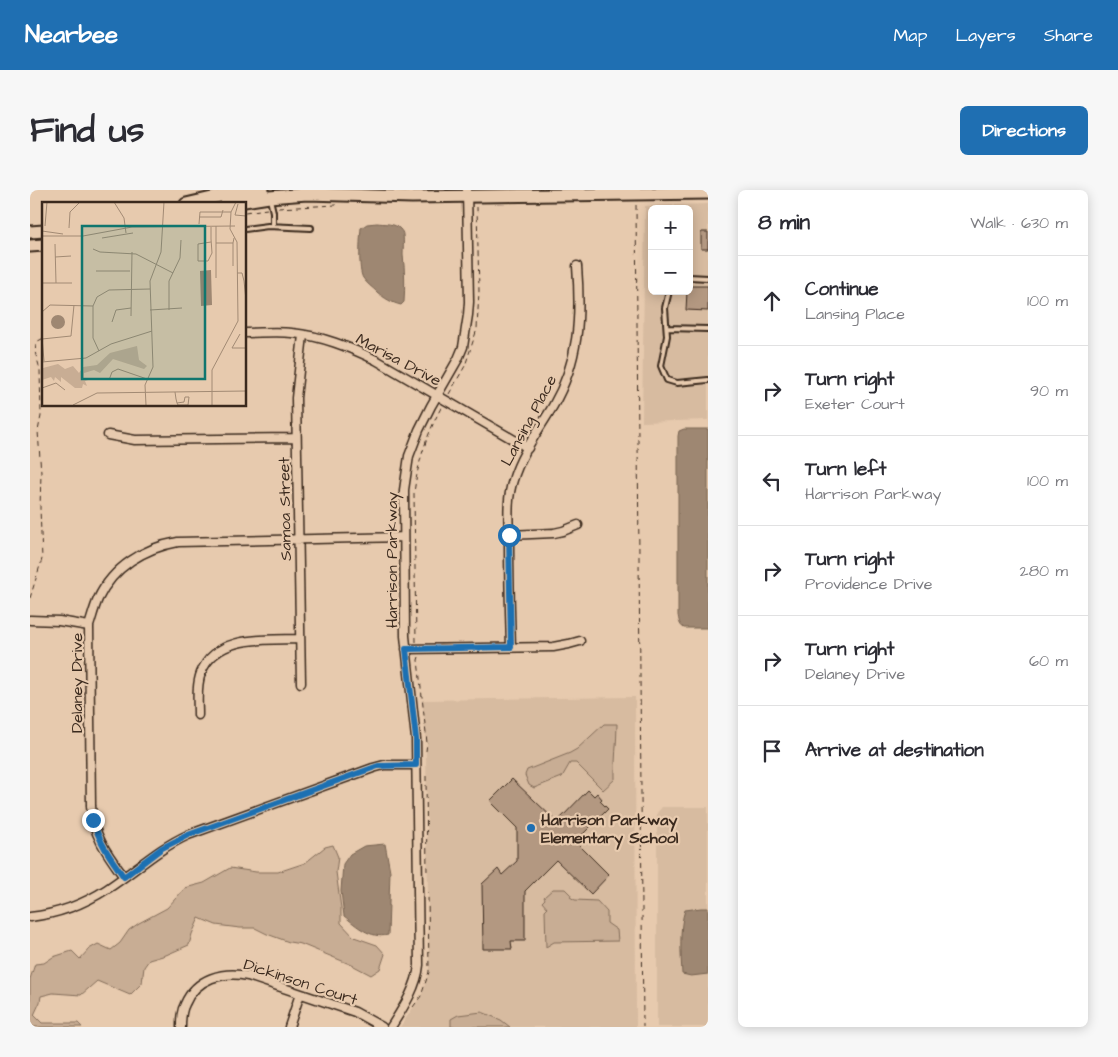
<!DOCTYPE html>
<html lang="en">
<head>
<meta charset="utf-8">
<style>
  :root { --surface:#fff; --page:#f7f7f7; --text:#2b2b33; --muted:#7c7c81; --line:#e1e1e2; --accent:#1f6fb2 }
  body { margin:0; font-family:"Architects Daughter",sans-serif; background:var(--page); color:var(--text) }
  .controls { position:absolute; right:15px; top:15px; display:grid; overflow:hidden; border-radius:8px; box-shadow:0 2px 12px #0003 }
  .controls button { width:45px; height:45px; display:grid; place-items:center; padding:0; border:0; border-bottom:1px solid var(--line); background:var(--surface); color:var(--text); font:25px sans-serif }
  .stop { position:absolute; width:15px; height:15px; margin:-11px; border:4px solid #1f6fb2; border-radius:50%; background:#fff }
  .stop.end { background:#1f6fb2; border-color:#fff; box-shadow:0 1px 5px #0008 }
  .list { margin:0; padding:0; list-style:none }
  h2 { display:flex; justify-content:space-between; align-items:center; height:65px; margin:0; padding:0 20px; font-size:21px }
  h2 small { font-size:16px; font-weight:400; color:var(--muted) }
  .list li { display:grid; grid-template-columns:32px 1fr auto; gap:15px; align-items:center; box-sizing:border-box; height:90px; padding:0 20px; border-top:1px solid var(--line) }
  .list b { display:block; font-size:19px; white-space:nowrap }
  .list p { margin:0; font-size:16px; white-space:nowrap; color:var(--muted) }
  .list em { font-size:16px; font-style:normal; color:var(--muted) }
  .icon { flex:none; width:28px; height:28px; fill:none; stroke:currentColor; stroke-width:2; stroke-linecap:round; stroke-linejoin:round }
  .map { position:relative; flex:none; width:678px; height:837px; overflow:hidden; border-radius:8px }
  header { display:flex; align-items:center; gap:30px; box-sizing:border-box; height:70px; padding:0 25px; background:var(--accent); color:#fff }
  header strong { font-size:24px }
  nav { display:flex; gap:28px; margin-inline-start:auto; font-size:18px }
  .intro { display:flex; align-items:center; justify-content:space-between; box-sizing:border-box; height:120px; padding:0 30px }
  h1 { margin:0; font-size:35px }
  .button { padding:12px 22px; border-radius:8px; background:var(--accent); color:#fff; font-size:18px; font-weight:700 }
  main { display:flex; gap:30px; padding:0 30px }
  aside { flex:1; background:var(--surface); border-radius:8px; box-shadow:0 2px 12px #0003 }
  .map>svg:first-child { display:block }
</style>
</head>
<body>
<header>
<strong>Nearbee</strong>
<nav><a>Map</a><a>Layers</a><a>Share</a></nav>
</header>
<div class="intro"><h1>Find us</h1><a class="button">Directions</a></div>
<main>
<div class="map">
<svg width="678" height="837" viewBox="0 0 678 837">
  <rect width="100%" height="100%" fill="#e7caae"/>
  <filter id="ink" filterUnits="userSpaceOnUse"><feTurbulence type="fractalNoise" baseFrequency=".02" numOctaves="2"/><feDisplacementMap in="SourceGraphic" scale="10" xChannelSelector="R" yChannelSelector="G"/><feConvolveMatrix kernelMatrix="1 2 1 2 8 2 1 2 1" color-interpolation-filters="sRGB"/></filter>
  <g filter="url(#ink)">
    <path fill="#d7bba0" fill-rule="evenodd" d="M678,14V230L612,232L615,16ZM622,19H659V101H622Z
      M605,507L606,837H370L391,806L399,782L396,561L397,553L392,510Z
      M632,617H678V837H627V623Z"/>
    <path fill="#c8ad94" stroke="#826c59" d="M574,534H587C587,553 584,570 585,589L573,600L546,573H540L532,587L504,598L499,595L495,585L497,580L540,563L547,559Z
      M303,655L308,667L306,682L311,718V733L324,747L347,755L355,764L350,779L341,785L322,775L271,754L259,752L237,744L225,738H210L186,735L169,728L162,744L159,755L136,765L119,770L114,777L112,793L100,805L67,791L51,805L23,803L11,806L10,812L4,825L12,833H48L52,837H0V789L5,774L14,773L23,767L42,761L50,769L59,759L68,754L81,760L90,753L99,740L109,733L137,718L155,698L174,693L200,678L226,682H248L275,673L295,657Z
      M523,699H535L541,705L540,707L545,710L567,711L577,722V733L587,740L588,751L524,752L516,757L515,720L517,718L512,712L515,709L514,707Z
      M452,822L471,830L480,837H421V829L428,825Z"/>
    <path fill="#9e8772" stroke="#766250" d="M347,33C354,34 365,33 370,39C372,41 373,43 373,45C374,52 373,59 373,65C375,81 375,97 374,112L371,115C362,113 354,108 347,102C342,97 337,94 333,88C328,80 330,48 331,38L337,34Z
      M654,239H678V438H654C649,435 649,430 648,425V246L649,241Z
      M355,654L360,681L358,745C340,749 327,736 314,726L311,701L313,674L320,664L334,656Z
      M671,718H678V784L661,786L652,784C651,766 649,737 655,720Z"/>
    <path fill="#b39881" stroke="#3b2a1e" d="M671,42H678V59H671Z
      M659,96H678V121L656,120L657,101H659Z
      M482,589L527,632L558,600L564,606L567,603L572,609L570,611L578,619L549,648V655L579,685L561,704L526,670L495,701V751H481L482,759H453L452,694L468,679L472,685L487,671V638L460,611Z"/>
    <g fill="none" stroke-linecap="round" stroke-linejoin="round">
      <defs>
        <path id="lane" d="M240,9L243,22V36
          M215,39L238,36L281,38
          M659,87L678,88
          M639,101L635,118L637,146L631,176L637,190L647,193L678,190
          M637,138L678,139"/>
        <path id="street" d="M215,143C230,143 246,141 262,143C292,146 319,157 346,170L498,258
          M78,245L105,250L266,248
          M479,345L524,343L533,341L548,335
          M0,430L29,431L59,436
          M481,457C480,423 479,389 479,354C479,333 476,311 483,290C491,263 509,240 523,216C549,171 551,127 547,76
          M376,459L523,457L539,454L550,451
          M271,493L266,208L273,145
          M168,525C168,512 166,496 171,483C186,444 236,450 270,449
          M94,687C78,665 62,644 61,616L59,436C62,427 64,418 68,409C83,377 114,358 148,352L374,347
          M0,727C27,724 54,714 77,699C105,681 127,659 158,645L343,578L354,575H386
          M151,837C151,829 151,821 155,814C166,788 193,781 218,786L325,822L352,837
          M259,837L270,804
          M361,837C373,818 387,797 389,775L386,549L375,446L374,300L379,266L389,240L401,216L428,169L433,157L438,125L439,112L437,0"/>
        <path id="primary" d="M156,14L199,4L233,0
          M196,14L239,7L277,4L382,7L678,3
          M0,42L14,41
          M0,56L14,55"/>
      </defs>
      <use href="#lane" stroke="#3b2a1e" stroke-width="8"/>
      <use href="#street" stroke="#3b2a1e" stroke-width="11"/>
      <use href="#primary" stroke="#3b2a1e" stroke-width="15"/>
      <path stroke="#3b2a1e" stroke-width="1" stroke-dasharray="5 4" stroke-linecap="butt" d="M606,15L613,837
        M248,18L306,15
        M215,22L237,19
        M419,204L435,176L447,139L449,101L447,17
        M0,408L12,369L10,318L11,283L8,241L11,226L10,179L5,162L6,155L8,151L14,148
        M386,452L384,303C388,271 397,244 412,216
        M389,467L388,470L397,553L396,561
        M396,586L397,685
        M383,817L391,806L399,782L398,702"/>
      <use href="#lane" stroke="#e7caae" stroke-width="4"/>
      <use href="#street" stroke="#e7caae" stroke-width="8"/>
      <use href="#primary" stroke="#e7caae" stroke-width="11"/>
    </g>
  </g>
  <g fill="none" stroke-linecap="round" stroke-linejoin="round" filter="url(#ink)">
    <path stroke="#1f6fb2" stroke-width="6" d="M63,630C69,652 81,669 94,687L132,658L158,645L348,576L386,575V549L376,459L481,457L479,345"/>
  </g>
  <circle fill="#1f6fb2" stroke="#e7caae" stroke-width="2" cx="501" cy="638" r="5"/>
  <g text-anchor="middle" stroke-width="4.5" stroke-linejoin="round" paint-order="stroke">
    <g font-size="16" fill="#3b2a1e" stroke="#e7caae">
      <text transform="translate(369 169) rotate(28)" y="6">Marisa Drive</text>
      <text transform="translate(498 230) rotate(-62)" y="6">Lansing Place</text>
      <text transform="translate(254 319) rotate(-91)" y="6">Samoa Street</text>
      <text transform="translate(361 370) rotate(-90)" y="6">Harrison Parkway</text>
      <text transform="translate(46 493) rotate(-90)" y="6">Delaney Drive</text>
      <text transform="translate(271 791) rotate(18)" y="6">Dickinson Court</text>
    </g>
    <g font-size="16" font-weight="bold" fill="#3b2a1e" stroke="#e7caae" text-anchor="start">
      <text x="511" y="635">Harrison Parkway<tspan x="511" dy="18">Elementary School</tspan></text>
    </g>
  </g>
  <g transform="translate(12 12)">
    <rect width="204" height="204" fill="#e7caae"/>
    <path d="M95,144L97,158L105,164L102,167L71,157L58,171L52,168L42,171V176L49,177L43,179L45,184L41,182L40,186H33L19,175V180L13,175L12,179L9,175L0,178L1,166L16,162L23,167L31,164L37,171L41,165L55,163L68,151Z" fill="#c8ad94"/>
    <path d="M169,68L170,103L159,104L158,69ZM9 120a7 7 0 1 1 14 0a7 7 0 1 1-14 0Z" fill="#9e8772"/>
    <path fill="none" stroke="#a28a74" stroke-width="1" d="M72,0L82,16L84,31M196,2L193,13L204,14M157,15H179L181,8M157,22L158,10H189M3,24L5,0M174,24V76M169,25V37L170,51L166,59H156V42L169,40M27,26L28,10L38,0M0,29L21,32M0,34H41L90,25L193,24M60,36L91,31M174,41H191L192,36M191,41V64M13,42L14,81M51,47L58,50L94,52L131,71M13,55L29,54M54,69H88M195,71H200L202,79L204,98M0,81H30M108,108L140,106M127,108V79L138,56L139,38M0,110L8,103L51,104M89,114L90,50M70,120L74,108L89,106M198,132L190,146H204M0,135L2,159M0,137L29,134L32,103M57,149L51,136V104L55,95L67,88L108,87M0,160L44,156L69,142L110,129M67,178L70,170L76,167L105,177M0,186L14,181L23,188M133,190L134,197L135,201L136,203H146L147,195H143L142,200L135,201M31,203L55,191L204,189M104,203L103,183L111,165L108,79L119,50L122,0M170,203V168L196,119L195,40L188,27L189,10L194,0"/>
    <path fill="#0f766e" fill-opacity="0.15" stroke="#0f766e" stroke-width="2.5" d="M40,24H163V177H40Z"/>
    <rect width="204" height="204" fill="none" stroke="#3b2a1e" stroke-width="2.5"/>
  </g>
</svg>
<div class="controls">
<button>+</button>
<button>−</button>
</div>
<div class="stop" style="left:479px;top:345px"></div>
<div class="stop end" style="left:63px;top:630px"></div>
</div>
<aside>
<h2>8 min<small>Walk · 630 m</small></h2>
<ul class="list">
<li><svg class="icon" aria-label="ahead" viewBox="0 0 24 24"><path d="M12 20V5M6 11l6-6 6 6"/></svg><div><b>Continue</b><p>Lansing Place</p></div><em>100 m</em></li>
<li><svg class="icon" aria-label="right" viewBox="0 0 24 24"><path d="M7 20v-9h11M14 6l5 5-5 5"/></svg><div><b>Turn right</b><p>Exeter Court</p></div><em>90 m</em></li>
<li><svg class="icon" aria-label="left" viewBox="0 0 24 24"><path d="M17 20v-9H6M10 6l-5 5 5 5"/></svg><div><b>Turn left</b><p>Harrison Parkway</p></div><em>100 m</em></li>
<li><svg class="icon" aria-label="right" viewBox="0 0 24 24"><path d="M7 20v-9h11M14 6l5 5-5 5"/></svg><div><b>Turn right</b><p>Providence Drive</p></div><em>280 m</em></li>
<li><svg class="icon" aria-label="right" viewBox="0 0 24 24"><path d="M7 20v-9h11M14 6l5 5-5 5"/></svg><div><b>Turn right</b><p>Delaney Drive</p></div><em>60 m</em></li>
<li><svg class="icon" aria-label="arrive" viewBox="0 0 24 24"><path d="M6 21V4h12l-3 4 3 4H6"/></svg><div><b>Arrive at destination</b></div></li>
</ul>
</aside>
</main>
</body>
</html>
